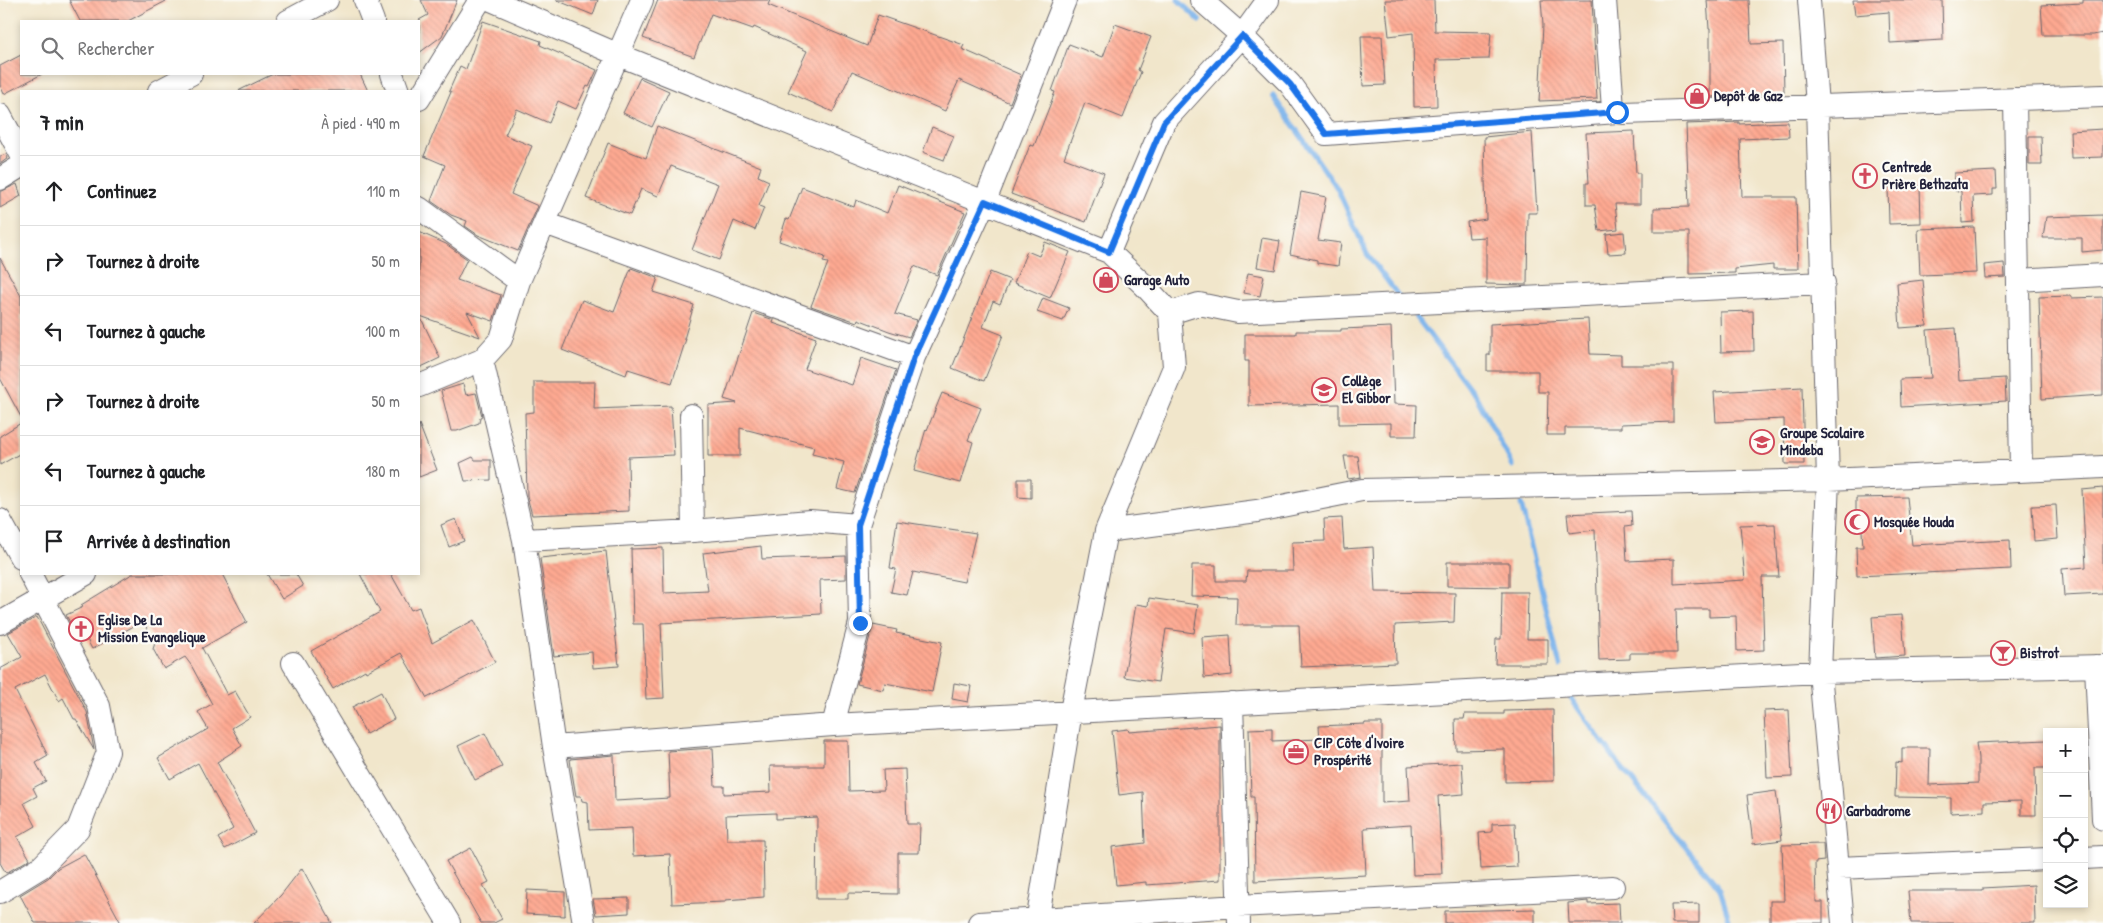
<!DOCTYPE html>
<html lang="fr">
<head>
<meta charset="utf-8">
<style>
  :root { --surface:#fff; --page:#f6f6f6; --text:#202124; --muted:#757577; --line:#e0e0e0 }
  body { margin:0; font-family:"Patrick Hand",sans-serif; background:var(--page); color:var(--text) }
  .controls { position:absolute; right:15px; bottom:15px; display:grid; overflow:hidden; border-radius:0px; box-shadow:0 2px 8px #0003 }
  .controls button { width:45px; height:45px; display:grid; place-items:center; padding:0; border:0; border-bottom:1px solid var(--line); background:var(--surface); color:var(--text); font:25px sans-serif }
  .stop { position:absolute; width:15px; height:15px; margin:-11px; border:4px solid #1a73e8; border-radius:50%; background:#fff }
  .stop.end { background:#1a73e8; border-color:#fff; box-shadow:0 1px 5px #0008 }
  .list { margin:0; padding:0; list-style:none }
  h2 { display:flex; justify-content:space-between; align-items:center; height:65px; margin:0; padding:0 20px; font-size:21px }
  h2 small { font-size:16px; font-weight:400; color:var(--muted) }
  .list li { display:grid; grid-template-columns:32px 1fr auto; gap:15px; align-items:center; box-sizing:border-box; height:70px; padding:0 20px; border-top:1px solid var(--line) }
  .list b { display:block; font-size:19px; white-space:nowrap }
  .list em { font-size:16px; font-style:normal; color:var(--muted) }
  .icon { flex:none; width:28px; height:28px; fill:none; stroke:currentColor; stroke-width:2; stroke-linecap:round; stroke-linejoin:round }
  .map { position:relative; flex:none; width:2103px; height:923px; overflow:hidden }
  .search { position:absolute; background:var(--surface); box-shadow:0 2px 8px #0003; left:20px; top:20px; width:400px; height:55px; display:flex; align-items:center; gap:12px; box-sizing:border-box; padding:0 18px; border-radius:0px; color:var(--muted); font-size:19px }
  .panel { position:absolute; background:var(--surface); box-shadow:0 2px 8px #0003; left:20px; top:90px; width:400px; height:485px; border-radius:0px }
  .map>svg:first-child { display:block }
</style>
</head>
<body>
<div class="map">
<svg width="2103" height="923" viewBox="0 0 2103 923">
  <defs>
    <pattern id="building-back-hatch" width="6" height="6" patternUnits="userSpaceOnUse" patternTransform="scale(1.25)"><rect width="6" height="6" fill="#fea991"/><path d="M-1 5l2 2M0 0l6 6M5-1l2 2" fill="none" stroke="#d9917e"/></pattern>
  </defs>
  <rect width="100%" height="100%" fill="#fdfcf7"/>
  <filter id="ink" filterUnits="userSpaceOnUse"><feTurbulence type="fractalNoise" baseFrequency=".02" numOctaves="2"/><feDisplacementMap in="SourceGraphic" scale="10" xChannelSelector="R" yChannelSelector="G"/><feConvolveMatrix kernelMatrix="1 2 1 2 8 2 1 2 1" color-interpolation-filters="sRGB"/></filter>
  <filter id="wash" filterUnits="userSpaceOnUse"><feTurbulence type="fractalNoise" baseFrequency=".0096" numOctaves="4" result="noise"/><feDisplacementMap in="SourceGraphic" scale="20" xChannelSelector="R" yChannelSelector="G"/><feGaussianBlur stdDeviation="1.12" result="paint"/><feColorMatrix in="noise" values="0 0 0 0 0 0 0 0 0 0 0 0 0 0 0 0 0 1.4 0 .05"/><feComposite in="paint" operator="in"/></filter>
  <g filter="url(#wash)">
    <rect width="100%" height="100%" fill="#f1e6cb"/>
    <g fill="none" stroke-linecap="round" stroke-linejoin="round">
      <path stroke="#7bb3eb" stroke-width="5" d="M1178,0L1200,21
        M1273,96L1337,188L1367,254L1400,298
        M1411,310L1477,398L1513,466
        M1521,504L1560,666
        M1569,696L1615,759L1720,889L1730,923"/>
    </g>
    <g id="blocks">
      <path fill="url(#building-back-hatch)" d="M69,0H168L128,21H80Z
        M421,0H457L442,36L419,53V20L428,15Z
        M556,0H598L593,15Z
        M658,0H770L768,5L867,46L878,15L964,45L962,49L1021,75L1010,103L959,80L945,111L852,71L833,112L788,92L807,51L754,27L753,29L711,14L694,57L643,38Z
        M1385,0H1434L1435,31L1491,32L1489,59L1436,60L1437,106L1414,107L1413,33L1389,36Z
        M1541,0H1592L1597,99L1539,101L1543,25Z
        M1707,0H1749L1751,44L1783,43L1784,93L1710,97V29H1709Z
        M1853,0H1942L1943,40L1890,43L1889,12L1855,15Z
        M2083,0H2103V33L2093,35H2043L2041,5L2083,3Z
        M483,21L541,41L540,45L597,70L589,87L587,86L576,109L558,101L549,123L517,109L505,135L532,146L511,194L538,206L518,251L478,235L465,226L467,221L451,215L431,201L445,165L424,156L451,92L449,91L460,66L466,69Z
        M1115,24L1151,37L1138,70L1141,72L1123,118L1085,103L1064,158L1104,173L1086,222L1011,194L1030,145L1034,146L1055,92L1052,91L1069,44L1103,57Z
        M1361,36H1382L1385,85L1363,86Z
        M21,55V74H42L4,94L0,85V66Z
        M273,74H360L368,91H238Z
        M640,78L669,91L652,127L623,113Z
        M1739,122V124L1788,122L1789,137L1740,139L1742,197H1796L1798,269H1773V265L1735,269V273L1689,274V232H1654V208L1689,207L1686,124Z
        M657,126L761,167L758,176L769,181L759,206L764,208L755,230L734,221L719,260L692,250L718,184L671,166L658,196L641,189L630,215L586,198L608,143L646,158Z
        M932,127L954,136L944,160L923,152Z
        M2103,129V157L2071,158L2070,131Z
        M1634,131L1636,173H1640V204H1615L1618,229L1599,231L1595,205H1586V183H1589L1586,133Z
        M1532,132L1537,213H1528L1527,285L1486,284V237L1469,238L1467,222L1486,219L1484,137Z
        M2029,136H2041L2042,165H2029Z
        M6,154L8,158L0,164V155L1,156Z
        M1996,171L1997,189H1993V195L1973,196L1974,222L1962,223L1961,191H1955L1954,173Z
        M17,184L21,196L0,208V192Z
        M898,185L965,212L937,275L914,266L895,314L917,320L909,337L889,331L858,319L857,322L811,306L828,263L823,262L825,257L779,241L786,219L789,220L802,187L854,207L856,200L887,213Z
        M1920,186L1921,223L1889,224L1888,187Z
        M1301,192L1326,197L1318,240L1341,243L1338,266L1317,263V260L1290,254Z
        M2103,215V250L2082,252V238H2043L2046,217Z
        M1974,227L1976,273L1920,275L1918,229Z
        M419,232L446,244L467,259L457,280L501,295L493,321L467,312L480,337L420,316L440,358L419,368Z
        M1624,232L1626,253L1608,254L1606,234Z
        M1262,238L1280,241L1275,270L1257,267Z
        M1045,242L1070,252L1050,298L1014,283L1027,251L1039,256Z
        M0,258L21,296V417L0,378Z
        M2004,263L2005,277L1985,278L1984,265Z
        M631,268L658,278L653,292L694,305L684,339H686L672,383L628,369L626,375L562,350L582,300L614,312Z
        M990,272L1010,280L1000,304L993,301L983,327L1003,335L984,381L952,368Z
        M1248,273L1264,276L1260,296L1244,293Z
        M1923,280L1927,326L1900,328L1897,283Z
        M2071,296V298L2103,297V395L2042,399L2039,297Z
        M1043,298L1069,308L1063,321L1037,312Z
        M1753,311L1754,351L1721,352L1720,312Z
        M753,313L774,320L773,323L816,338L805,369L852,385L861,358L896,370L855,493L837,489L844,462L812,454L814,447L740,428V456H708V405L737,403L724,399Z
        M1588,319L1590,354L1621,355V365H1673V422L1621,424V428H1565V435H1547L1548,392H1538V371H1487V355H1490V324Z
        M1391,327L1394,404L1417,405L1416,436H1391V423L1339,424V404L1249,406V361H1245V334H1296V331H1341V329Z
        M1956,328L1959,381L2005,378L2006,401L1901,407L1900,379L1931,378L1927,330Z
        M534,382H595L594,409L671,406L674,455L628,457L629,511L532,515L527,496L525,413L534,412Z
        M463,384L466,395L476,393L482,416L480,417L479,423L457,431H451L441,391Z
        M1802,387L1804,464H1785L1784,419L1716,422L1714,392Z
        M942,393L981,408L968,440L973,442L961,483L914,471L926,429L927,430Z
        M21,423V453L0,465V436Z
        M419,424L437,470L419,477Z
        M1344,456H1358L1361,477L1348,479Z
        M473,457L475,460H491V480L465,481L460,463Z
        M1018,479H1031V498L1018,497Z
        M2103,488V594L2064,596L2062,569L2086,567L2082,490Z
        M1907,497L1912,545L2010,540L2011,569L1857,576L1856,547H1863L1861,515H1856V498Z
        M2056,505L2058,539L2034,541L2032,506Z
        M1631,511L1632,526L1625,527L1627,561L1674,559V584L1745,580L1740,525L1775,524L1779,577H1762L1764,650L1737,651L1736,616L1709,617V609H1676L1677,653H1630V659L1599,660L1595,530L1569,533L1567,514Z
        M1342,518L1344,549L1373,547L1375,592L1455,593L1454,622L1395,625L1396,663L1301,667L1299,625H1236L1237,597L1191,596L1192,565H1216V581H1246L1247,571H1293L1292,542L1325,541L1324,519Z
        M456,519L464,541L449,547L441,525Z
        M897,521L976,533L964,582L913,572L907,595L891,592L896,569L890,568Z
        M761,546L762,559L846,556V579L820,580L821,614L661,623L664,698L646,699L643,624H633L631,549L663,548L664,593L708,591L703,553Z
        M606,551L619,666L593,668L592,652L554,656L540,558Z
        M1447,562H1509V587L1447,586Z
        M132,574H222L247,622L202,648L227,695L235,691L250,717L232,728L242,746L217,762L255,833L225,849L218,838L233,829L198,763L170,779L158,758L208,729L198,712L212,704L191,665L185,657L164,669L153,649L155,643L143,621L92,649L85,636L79,639L66,615L83,607L81,605Z
        M267,574H296L303,586L282,599Z
        M360,574H391L411,610L419,607L432,643L474,620L495,662L427,698L401,653L366,672L365,670L333,689L311,651L380,612Z
        M1502,592H1528L1527,639H1548V664H1495L1496,639H1501Z
        M1149,598L1198,605L1194,633L1166,629L1158,682L1124,677L1136,604L1148,606Z
        M1902,615L1905,656L1875,658L1872,617Z
        M37,617L87,712L94,750L76,719H74L63,698L59,701L45,674L15,690L48,756L36,763L46,781L33,788L37,796L24,803L36,826L17,837L30,859L6,873L0,863V669L22,657L8,633Z
        M873,625L897,630L896,633L942,642L932,692L885,683L883,690L857,684Z
        M1230,635L1232,675L1204,678L1202,637Z
        M954,683L971,686L968,702L952,699Z
        M381,692L394,719L366,734L352,707Z
        M1553,710L1554,781L1505,782V749L1456,750L1455,719H1464L1465,714H1504V711Z
        M1789,710L1792,777L1767,778L1764,711Z
        M1365,723H1382V803L1410,801L1408,766L1462,763L1464,794L1438,796L1442,874L1413,875L1411,825L1364,828L1366,875L1255,881L1254,797H1251L1249,729L1272,728V741L1320,739L1319,726L1365,724Z
        M1220,725V880L1146,885V882L1116,885L1112,847L1145,843L1143,792L1119,795L1112,731L1128,729L1129,732Z
        M485,733L502,767L475,780L458,746Z
        M2047,740V768H2035L2036,815H2021V801L1984,802V811L1951,813V798L1895,797L1896,762L1902,763V748H1930L1929,785L1978,783V758L1976,743Z
        M824,741H848L849,791L884,790L883,770L905,769L907,824H920L919,853H898V894L848,893V899H816L817,817L776,819V813L726,815L727,840H763L764,897L725,900V902L672,904L670,854L633,856L632,828L589,830L588,802L582,801L581,796H576L571,767L570,759L614,755L615,801L670,798L668,751L713,748L715,786H724V794L771,792L770,766H824Z
        M1776,791L1782,840L1753,844L1747,795Z
        M1515,823L1517,867L1481,869L1479,833L1492,832V824Z
        M1823,844L1824,861L1815,862L1816,902H1823V923H1770V901H1784L1782,845Z
        M471,848L489,882L483,885L502,919L494,923H481L446,861Z
        M84,854L121,923H35L20,895L48,878L58,868Z
        M302,868L332,923H254L281,895Z
        M2034,885L2035,923H1911L1908,891H1983V888Z
        M527,890L565,892V916L526,914Z
        M629,898V913L596,915L593,899Z
        M1588,901V904L1619,903L1620,923H1569L1568,903Z
        M1699,904V923H1672L1671,905Z
        M1535,909V923H1445V911Z"/>
    </g>
  </g>
  <g filter="url(#ink)">
    <use href="#blocks" fill-opacity="0" stroke="#6a676d" stroke-width="1"/>
    <g fill="none" stroke-linecap="round" stroke-linejoin="round">
      <defs>
        <path id="minor" d="M365,0L373,21
          M491,0L619,55L1109,252
          M1201,0L1242,36L1290,84L1326,134L1617,112
          M1605,0L1613,109L1617,112L1624,113L2103,96
          M1809,0L1817,105L1828,480L1820,672L1843,923
          M288,21L327,0
          M392,74L398,91
          M159,91L191,74
          M419,99L480,0
          M2015,99L2021,471
          M0,115L21,154
          M0,179L21,166
          M419,208L519,281
          M545,223L914,357
          M2018,280L2103,275
          M1170,313L1199,304L1238,312L1824,283
          M482,360L524,540L554,747L584,923
          M419,386L482,360L501,339L519,281L642,0
          M691,415L693,531
          M0,520L21,558
          M1106,531L1257,511L1362,490L1828,480L2103,467
          M524,540L693,531L810,521L858,525
          M0,623L86,574
          M293,663L449,923
          M2096,666L2103,819
          M1232,703L1239,923
          M833,725L860,623L858,525L914,357L985,201L1065,0
          M554,747L833,725L1820,672L2103,666
          M2084,858L2103,857
          M1838,868L2047,859
          M0,892L41,867L78,829L108,752L99,706L30,574
          M979,923L1238,906L1613,887
          M1037,923L1071,711L1106,531L1174,367L1170,313L1145,286L1109,252L1164,122L1242,36L1268,0"/>
      </defs>
      <use href="#minor" stroke="#6a676d" stroke-width="24"/>
      <use href="#minor" stroke="#fff" stroke-width="22"/>
    </g>
  </g>
  <g fill="none" stroke-linecap="round" stroke-linejoin="round" filter="url(#ink)">
    <path stroke="#1a73e8" stroke-width="6" d="M860,623L858,525L914,357L985,201L1109,252L1164,122L1242,36L1290,84L1326,134L1617,112"/>
  </g>
  <defs>
    <symbol id="shop-ring" viewBox="-11 -11 22 22"><circle r="9.5" fill="#fdfcf7" stroke="#d1495b" stroke-width="1.5"/><path d="M-5-2.5h2.3a2.7 3.5 0 0 1 5.4 0H5L5.5 6h-11ZM-1.5-2.5h3a1.5 2.3 0 0 0-3 0Z" fill="#d1495b"/></symbol>
    <symbol id="church-ring" viewBox="-11 -11 22 22"><circle r="9.5" fill="#fdfcf7" stroke="#d1495b" stroke-width="1.5"/><path d="M-1.2-6h2.4v3.5h3.3v2.4h-3.3V6h-2.4V-.1h-3.3v-2.4h3.3Z" fill="#d1495b"/></symbol>
    <symbol id="school-ring" viewBox="-11 -11 22 22"><circle r="9.5" fill="#fdfcf7" stroke="#d1495b" stroke-width="1.5"/><path d="M0-5L7-2L0 1L-7-2ZM-4 1L0 2.5L4 1V4Q0 6-4 4Z" fill="#d1495b"/></symbol>
    <symbol id="mosque-ring" viewBox="-11 -11 22 22"><circle r="9.5" fill="#fdfcf7" stroke="#d1495b" stroke-width="1.5"/><path d="M3.5-4.9A6 6 0 1 0 3.5 4.9A5 5 0 1 1 3.5-4.9Z" fill="#d1495b"/></symbol>
    <symbol id="bar-ring" viewBox="-11 -11 22 22"><circle r="9.5" fill="#fdfcf7" stroke="#d1495b" stroke-width="1.5"/><path d="M-6-5H6L.8 .8V4.5H3.5V6h-7V4.5H-.8V.8Z" fill="#d1495b"/></symbol>
    <symbol id="office-ring" viewBox="-11 -11 22 22"><circle r="9.5" fill="#fdfcf7" stroke="#d1495b" stroke-width="1.5"/><path d="M-6-3h4V-5.5h4V-3h4V5H-6ZM-1-4.5V-3h2v-1.5ZM-6 0V1H6V0Z" fill="#d1495b"/></symbol>
    <symbol id="restaurant-ring" viewBox="-11 -11 22 22"><circle r="9.5" fill="#fdfcf7" stroke="#d1495b" stroke-width="1.5"/><path d="M-5-6h1v4h1v-4h1v4h1v-4h1v5L-1.5 .5V6h-2V.5L-5-1ZM5-6V6H3V1.5H1.5Q1.5-4 5-6Z" fill="#d1495b"/></symbol>
  </defs>
  <g fill-rule="evenodd">
    <use href="#shop-ring" x="1683" y="82" width="28" height="28"/>
    <use href="#church-ring" x="1851" y="162" width="28" height="28"/>
    <use href="#shop-ring" x="1092" y="266" width="28" height="28"/>
    <use href="#school-ring" x="1310" y="376" width="28" height="28"/>
    <use href="#school-ring" x="1748" y="428" width="28" height="28"/>
    <use href="#mosque-ring" x="1843" y="508" width="28" height="28"/>
    <use href="#church-ring" x="67" y="615" width="28" height="28"/>
    <use href="#bar-ring" x="1989" y="639" width="28" height="28"/>
    <use href="#office-ring" x="1282" y="738" width="28" height="28"/>
    <use href="#restaurant-ring" x="1815" y="797" width="28" height="28"/>
  </g>
  <g text-anchor="middle" stroke-width="4.5" stroke-linejoin="round" paint-order="stroke">
    <g font-size="15" font-weight="bold" fill="#22223b" stroke="#fdfcf7" text-anchor="start">
      <text x="1714" y="101">Depôt de Gaz</text>
      <text x="1882" y="172">Centrede<tspan x="1882" dy="17">Prière Bethzata</tspan></text>
      <text x="1124" y="285">Garage Auto</text>
      <text x="1342" y="386">Collège<tspan x="1342" dy="17">El Gibbor</tspan></text>
      <text x="1780" y="438">Groupe Scolaire<tspan x="1780" dy="17">Mindeba</tspan></text>
      <text x="1874" y="527">Mosquée Houda</text>
      <text x="98" y="625">Eglise De La<tspan x="98" dy="17">Mission Evangelique</tspan></text>
      <text x="2020" y="658">Bistrot</text>
      <text x="1314" y="748">CIP Côte d'Ivoire<tspan x="1314" dy="17">Prospérité</tspan></text>
      <text x="1846" y="816">Garbadrome</text>
    </g>
  </g>
</svg>
<div class="controls">
<button>+</button>
<button>−</button>
<button><svg class="icon" aria-label="locate" viewBox="0 0 24 24"><circle cx="12" cy="12" r="6"/><path d="M12 2v4M12 18v4M2 12h4M18 12h4"/></svg></button>
<button><svg class="icon" aria-label="layers" viewBox="0 0 24 24"><path d="M12 4l9 5-9 5-9-5zM3 14l9 5 9-5"/></svg></button>
</div>
<div class="stop" style="left:1617px;top:112px"></div>
<div class="stop end" style="left:860px;top:623px"></div>
<div class="search"><svg class="icon" aria-label="search" viewBox="0 0 24 24"><circle cx="10" cy="10" r="6"/><path d="M15 15l6 6"/></svg>Rechercher</div>
<section class="panel">
<h2>7 min<small>À pied · 490 m</small></h2>
<ul class="list">
<li><svg class="icon" aria-label="ahead" viewBox="0 0 24 24"><path d="M12 20V5M6 11l6-6 6 6"/></svg><div><b>Continuez</b></div><em>110 m</em></li>
<li><svg class="icon" aria-label="right" viewBox="0 0 24 24"><path d="M7 20v-9h11M14 6l5 5-5 5"/></svg><div><b>Tournez à droite</b></div><em>50 m</em></li>
<li><svg class="icon" aria-label="left" viewBox="0 0 24 24"><path d="M17 20v-9H6M10 6l-5 5 5 5"/></svg><div><b>Tournez à gauche</b></div><em>100 m</em></li>
<li><svg class="icon" aria-label="right" viewBox="0 0 24 24"><path d="M7 20v-9h11M14 6l5 5-5 5"/></svg><div><b>Tournez à droite</b></div><em>50 m</em></li>
<li><svg class="icon" aria-label="left" viewBox="0 0 24 24"><path d="M17 20v-9H6M10 6l-5 5 5 5"/></svg><div><b>Tournez à gauche</b></div><em>180 m</em></li>
<li><svg class="icon" aria-label="arrive" viewBox="0 0 24 24"><path d="M6 21V4h12l-3 4 3 4H6"/></svg><div><b>Arrivée à destination</b></div></li>
</ul>
</section>
</div>
</body>
</html>
